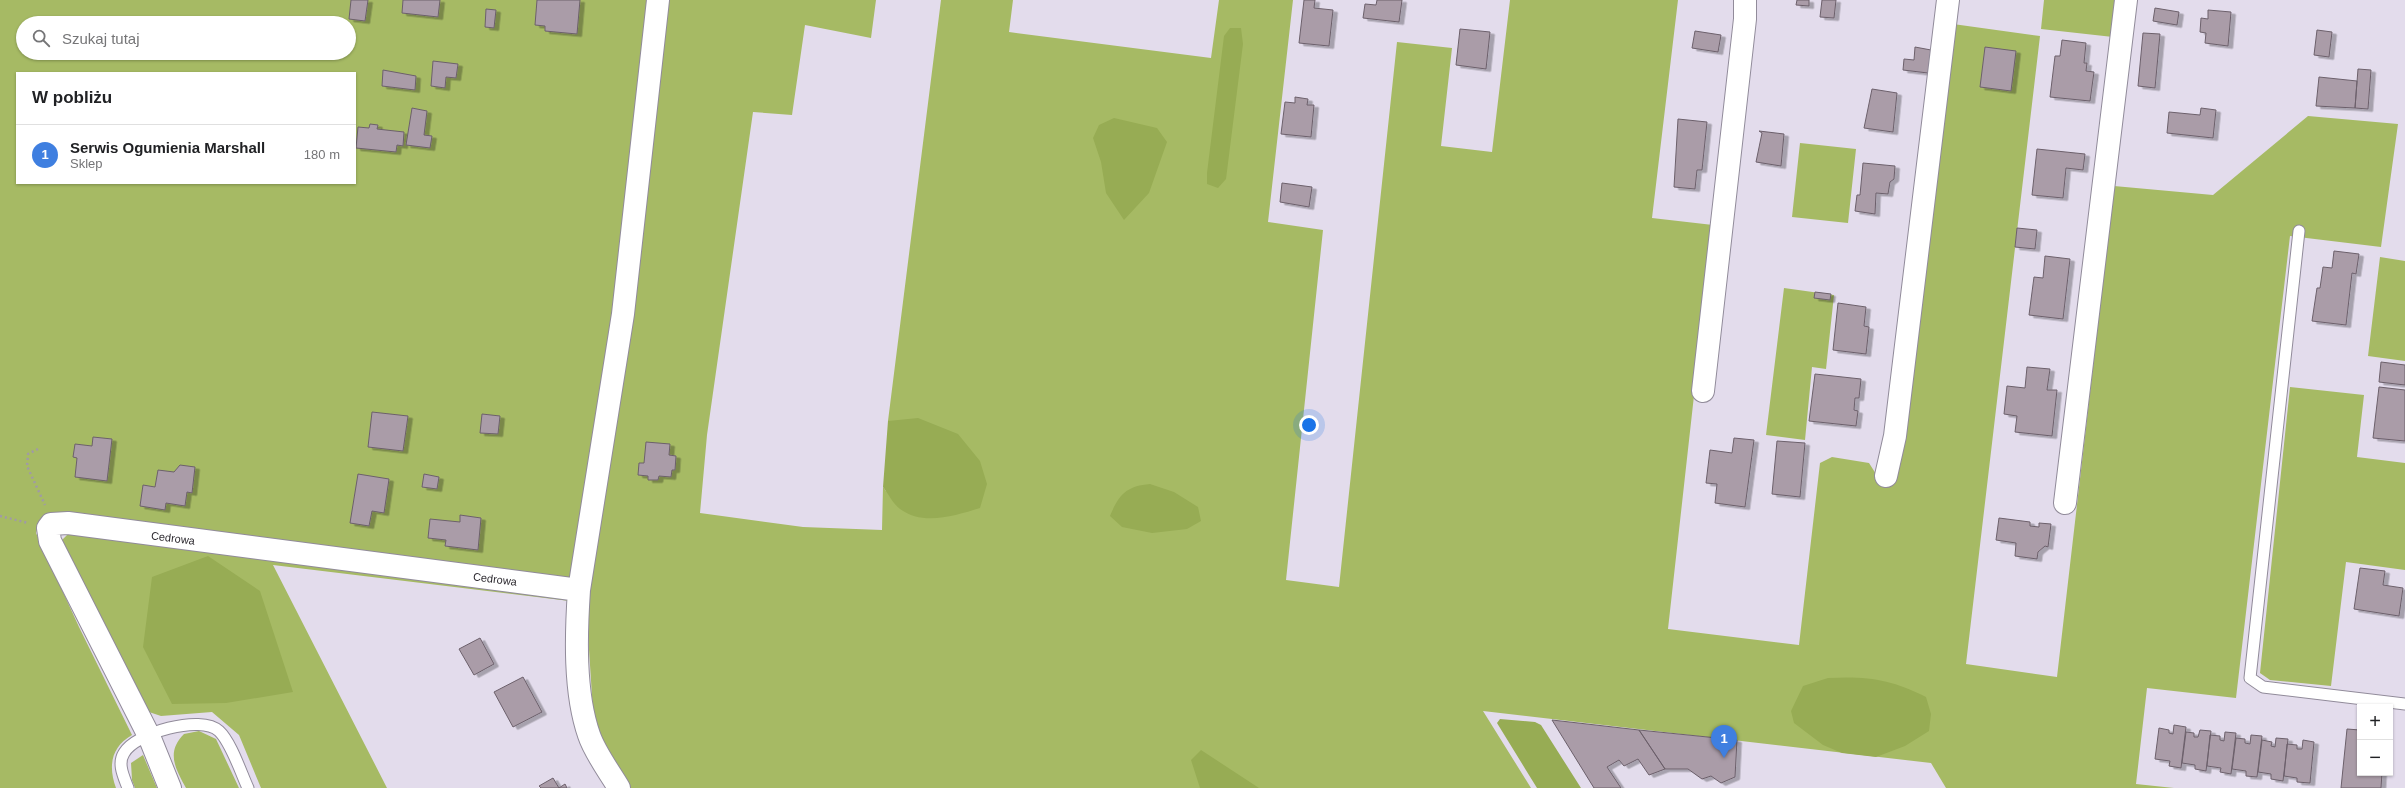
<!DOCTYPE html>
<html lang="pl">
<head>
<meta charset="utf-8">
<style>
  :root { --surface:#fff; --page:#f2f2f2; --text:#202124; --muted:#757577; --line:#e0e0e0; --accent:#0f766e }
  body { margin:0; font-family:Arial,sans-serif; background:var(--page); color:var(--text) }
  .controls { position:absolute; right:12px; bottom:12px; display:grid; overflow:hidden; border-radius:0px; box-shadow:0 1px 3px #0004 }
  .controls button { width:36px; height:36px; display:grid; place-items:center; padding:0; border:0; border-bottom:1px solid var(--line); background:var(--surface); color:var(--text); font:20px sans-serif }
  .you { position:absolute; left:1309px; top:425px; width:14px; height:14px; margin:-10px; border:3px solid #fff; border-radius:50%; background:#1a73e8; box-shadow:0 0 0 6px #1a73e833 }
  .badge { display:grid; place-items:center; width:26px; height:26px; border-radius:50%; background:var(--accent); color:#fff; font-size:13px; font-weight:700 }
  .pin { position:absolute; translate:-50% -33px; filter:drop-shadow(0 1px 2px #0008) }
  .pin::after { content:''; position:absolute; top:21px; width:14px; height:12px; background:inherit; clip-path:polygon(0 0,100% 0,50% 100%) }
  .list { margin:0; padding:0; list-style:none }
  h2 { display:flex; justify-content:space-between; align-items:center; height:52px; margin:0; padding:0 16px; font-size:17px }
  h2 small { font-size:13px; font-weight:400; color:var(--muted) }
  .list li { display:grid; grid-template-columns:26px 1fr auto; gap:12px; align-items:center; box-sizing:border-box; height:60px; padding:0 16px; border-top:1px solid var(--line) }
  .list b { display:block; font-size:15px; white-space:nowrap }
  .list p { margin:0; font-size:13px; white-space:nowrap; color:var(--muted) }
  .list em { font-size:13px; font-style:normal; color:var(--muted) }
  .icon { flex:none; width:22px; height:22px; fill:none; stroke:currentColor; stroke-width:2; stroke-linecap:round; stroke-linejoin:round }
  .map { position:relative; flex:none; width:2405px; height:788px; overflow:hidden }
  .search { position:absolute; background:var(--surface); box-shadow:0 1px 3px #0004; left:16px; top:16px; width:340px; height:44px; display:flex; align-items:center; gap:10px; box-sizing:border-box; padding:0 14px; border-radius:22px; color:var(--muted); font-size:15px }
  .panel { position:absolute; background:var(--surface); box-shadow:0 1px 3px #0004; left:16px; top:72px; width:340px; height:112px; border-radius:0px }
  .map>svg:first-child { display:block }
</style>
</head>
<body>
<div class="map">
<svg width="2405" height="788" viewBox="0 0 2405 788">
  <defs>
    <filter id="shadow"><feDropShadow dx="4.5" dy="2.5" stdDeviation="0" flood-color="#0004"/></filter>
  </defs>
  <rect width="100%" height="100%" fill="#e3dcec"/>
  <path fill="#a6ba64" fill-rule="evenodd" d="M0,0H876L871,38L805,25L792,115L753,112L707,435L700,513L803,527L882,530L883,487L886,491L894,421H888L941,0H1013L1009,32L1211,58L1219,0H1293L1268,222L1323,230L1286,580L1339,587L1397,42L1452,48L1441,146L1492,152L1510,0H1678L1652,218L1713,225L1668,629L1799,645L1820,463L1832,457L1869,463L1876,474L1893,477L1953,24L2040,36L1966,664L2057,677L2114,186L2213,195L2308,116L2398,124L2381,247L2290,236L2236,698L2147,688L2136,784L2174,788H1946L1931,763L1483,711L1531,788H626L594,727L586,603L273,565L387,788H261L239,735L212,712L161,716L149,712L92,606L62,540L71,531L39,522L36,533L79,627L132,735C111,747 108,766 116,788H0ZM23,23H349V53H23ZM17,73H355V183H17Z
    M2044,0H2117L2113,37L2041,29Z
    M1800,143L1856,149L1848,223L1792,217Z
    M2380,257L2405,261V361L2368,356Z
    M1784,288L1834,295L1826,369L1812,367L1805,440L1766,435Z
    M2290,387L2364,395L2357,457L2405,463V570L2346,562L2331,686L2270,680L2260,673Z
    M199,731L216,739L239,788H186C175,768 166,752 184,734Z
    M143,755L157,788H135L132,780L131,763Z"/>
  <path fill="#97ac54" d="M1230,28H1241L1243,44L1226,179L1218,188L1207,184V173L1224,36Z
    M1114,118L1157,128L1167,142L1149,193L1124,220L1106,193L1101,162L1093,138L1099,125Z
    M918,418L958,434L980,461L987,484L980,508C954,516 923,526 900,509C893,504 888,493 883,487L888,421Z
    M1150,484L1174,492L1198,507L1201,521L1187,529L1152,533L1122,527L1110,516C1119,494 1127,486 1150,484Z
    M208,556L260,591L293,692L226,703L172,704L143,647L152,577Z
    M1828,678C1867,676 1891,679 1926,697L1931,714L1929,731L1905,746L1876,757L1842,753L1823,745L1794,723L1791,711L1803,686Z
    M1500,719L1535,722L1541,725L1581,788H1537L1497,723Z
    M1201,750L1259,788H1200L1191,760Z"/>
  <path fill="#aa9ca8" stroke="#6c606b" filter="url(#shadow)" d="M351,0H368L365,21L349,19Z
    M403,0H440L438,17L402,13Z
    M537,0H580L577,34L545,31V26L535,25Z
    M1304,0H1315L1314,8L1333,10L1329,46L1299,43Z
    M1377,0H1402L1399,22L1363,18L1365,4L1376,5Z
    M1797,0H1809V6L1796,5Z
    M1822,0H1836L1834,18L1820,17Z
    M2155,8L2179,12L2177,25L2153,21Z
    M486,9L496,10L494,28L485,27Z
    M2208,10L2231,12L2228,46L2205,43L2206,33L2200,32L2201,18L2208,19Z
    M1460,29L1490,32L1486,69L1456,65Z
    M2317,30L2332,32L2329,57L2314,55Z
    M1695,31L1721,35L1718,52L1692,48Z
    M2143,33L2160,34L2155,88L2138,86Z
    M2062,40L2086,43L2084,63H2087L2086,71L2094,72L2090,101L2050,97L2055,56H2060Z
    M1915,47L1931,50L1928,73L1903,70L1904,59L1914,60Z
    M1985,47L2016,51L2011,91L1980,87Z
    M433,61L458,64L456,78L446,77L445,88L431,86Z
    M2358,69L2371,70L2368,109L2355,108Z
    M383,70L416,76L415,90L382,86Z
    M2319,77L2357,81L2355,108L2316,106Z
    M1872,89L1897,93L1893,132L1864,128Z
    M1295,97L1308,99L1307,105H1314L1311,137L1281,134L1285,102L1295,103Z
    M412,108L427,111L424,135L432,136L430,148L406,145Z
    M2201,108L2216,110L2213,138L2167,133L2169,112L2200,115Z
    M1678,119L1707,122L1702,170H1697L1695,189L1674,187Z
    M370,124L378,125L377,129L404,132L403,146L397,145L396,152L356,148L358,127L369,128Z
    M1759,131L1784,134L1781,166L1756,162L1762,133Z
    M2037,149L2085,154L2083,170L2066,168L2063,198L2032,195Z
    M1863,163L1895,166L1894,179L1890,182L1888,194L1876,193L1875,214L1855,211L1857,195H1860Z
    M1282,183L1312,187L1309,207L1280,202Z
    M2017,228L2037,230L2035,249L2015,247Z
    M2334,251L2359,254L2356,274L2352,273L2346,325L2312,321L2317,288H2320L2323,267L2332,268Z
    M2045,256L2070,259L2063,319L2029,315L2034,277L2043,278Z
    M1815,292L1831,294L1830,300L1814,298Z
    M1838,303L1866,307L1864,326L1869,327L1866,354L1833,350Z
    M2381,362L2405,365V385L2379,382Z
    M2027,367L2050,369L2047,390H2057L2052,436L2015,432L2017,416L2004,414L2007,386L2025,388Z
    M1815,374L1861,379L1859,398H1855L1854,410L1858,411L1856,426L1809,421Z
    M2379,387L2405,390V441L2373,438Z
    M372,412L408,416L403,451L368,447Z
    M482,414L500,416L498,434L480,433Z
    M93,437L112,439L107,481L75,477L77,458L73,457L75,444L92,446Z
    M1734,438L1754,440L1745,507L1715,503L1717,484L1706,483L1710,450L1732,453Z
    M1777,441L1805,443L1800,497L1772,494Z
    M646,442L670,444L669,455L676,456L675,470H672L671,477L659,476L658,480H648V476L638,475L639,463H644Z
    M180,465L195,467L192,493L187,492L185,506L166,503L165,510L140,506L143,485L155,487L158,470L174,472Z
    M358,474L389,479L384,513L372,511L369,526L350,523Z
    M424,474L439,477L437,489L422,487Z
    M460,515L481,518L478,550L445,546L446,540L428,538L430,519L460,522Z
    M1999,518L2030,522V526L2039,527V523L2051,524L2048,547L2045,546L2038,552L2037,559L2015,556L2016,543L1996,540Z
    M2360,568L2385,571L2383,585L2403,588L2399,616L2354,609Z
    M480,638L494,664L474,675L459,649Z
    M523,677L542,712L513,727L494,692Z
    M1552,720L1639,730L1665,769L1649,775L1638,759L1624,766L1619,760L1607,767L1621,788H1594Z
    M2174,725L2186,727L2181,768L2169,766L2170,761L2155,759L2159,728L2169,730V733L2173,734Z
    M2347,729L2360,730V773H2382L2381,788H2341Z
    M1639,730L1737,740L1735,777L1721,783L1711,776L1702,779L1688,769H1665Z
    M2200,730L2211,731L2206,771L2195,769V765L2182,763L2186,732L2194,733V737H2198Z
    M2225,732L2236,733L2231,774L2220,772L2221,768L2207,766L2210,735L2220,736V740L2224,741Z
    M2251,735L2262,736L2257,777L2246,776V771L2232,769L2236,738L2245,739V743L2250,744Z
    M2276,738L2288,739L2283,781L2271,779V774L2258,772L2262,740L2272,742L2271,746L2275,747Z
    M2303,740L2314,742L2310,783L2297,782V778L2284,776L2287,744L2297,745V749H2302Z
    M553,778L559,788L565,784L567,788H541L539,786Z"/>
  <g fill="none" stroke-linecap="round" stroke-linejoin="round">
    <defs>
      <path id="lane" d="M2299,231L2250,678L2263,687L2405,704
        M128,788C124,777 117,764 124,753C135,733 201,714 219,731C231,742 241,773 248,788"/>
      <path id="street" d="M1703,391L1745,19V0
        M1886,476L1895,436L1948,0
        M2065,503L2126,0
        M170,788L149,736L50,541L48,528L51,524L68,523L579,590
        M619,788C609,771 595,753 589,735C574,692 576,634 579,590L623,314L658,0"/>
    </defs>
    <use href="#lane" stroke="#918b9a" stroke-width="13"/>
    <use href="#street" stroke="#918b9a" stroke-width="24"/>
    <path stroke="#a09aa6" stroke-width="2.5" stroke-dasharray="2 3" stroke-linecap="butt" d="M38,449L28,454L27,466L45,505
      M0,516L28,523"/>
    <use href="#lane" stroke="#fff" stroke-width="11"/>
    <use href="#street" stroke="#fff" stroke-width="22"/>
  </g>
  <g text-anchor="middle" stroke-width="3" stroke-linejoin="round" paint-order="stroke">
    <g font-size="11" fill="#2c292f" stroke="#fff">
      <text transform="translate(173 538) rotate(7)" y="4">Cedrowa</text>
      <text transform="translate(495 579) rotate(7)" y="4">Cedrowa</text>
    </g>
  </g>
</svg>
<div class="controls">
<button>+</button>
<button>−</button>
</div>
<div class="you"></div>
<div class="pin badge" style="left:1724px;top:758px;background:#3f7fe0">1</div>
<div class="search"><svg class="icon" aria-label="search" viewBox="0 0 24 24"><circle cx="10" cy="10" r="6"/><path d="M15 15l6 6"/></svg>Szukaj tutaj</div>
<section class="panel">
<h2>W pobliżu<small></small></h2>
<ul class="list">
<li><span class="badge" style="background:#3f7fe0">1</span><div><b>Serwis Ogumienia Marshall</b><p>Sklep</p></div><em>180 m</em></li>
</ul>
</section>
</div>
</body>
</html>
